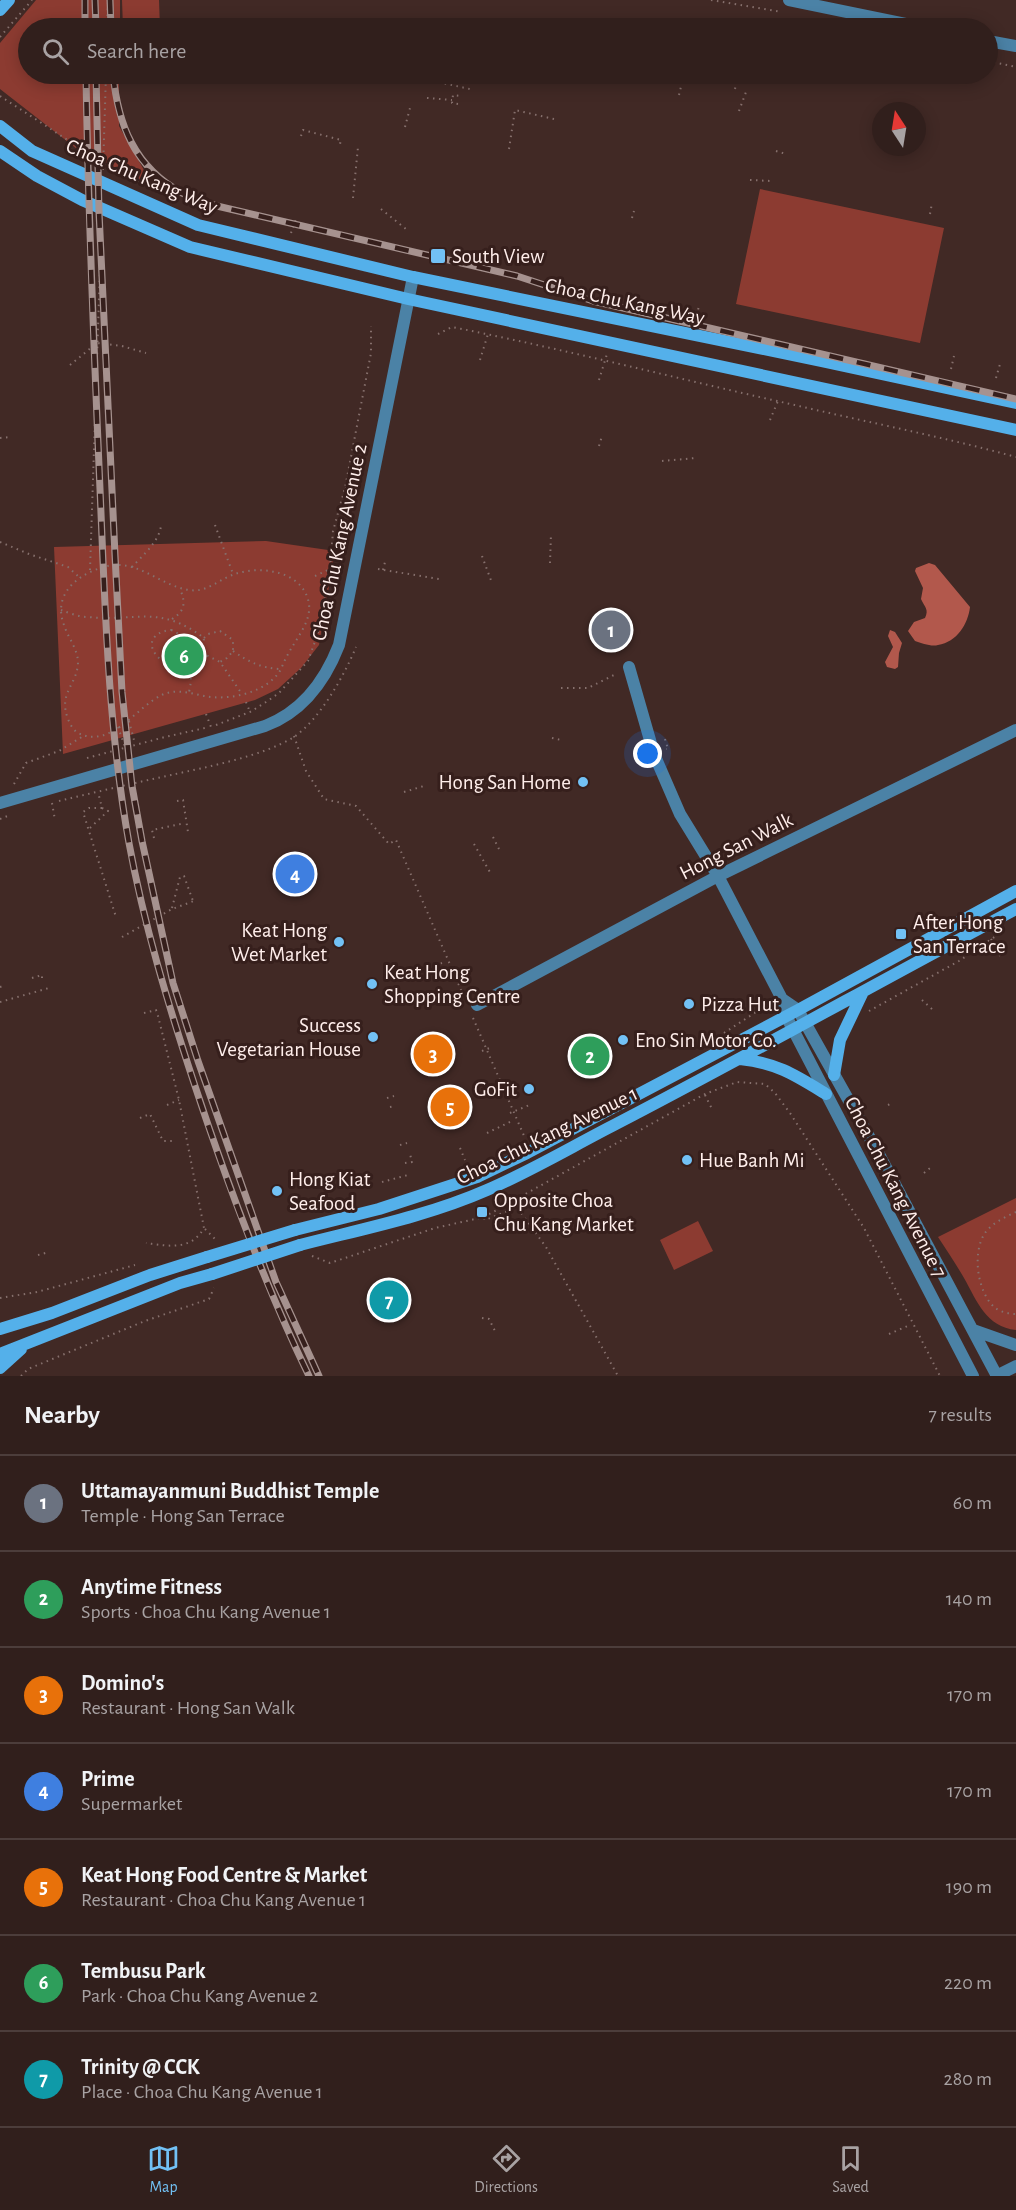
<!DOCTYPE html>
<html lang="en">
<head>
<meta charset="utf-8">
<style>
  :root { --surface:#311f1c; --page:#392725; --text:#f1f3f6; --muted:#a8a2a3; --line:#4c3d3b; --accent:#72c1f5 }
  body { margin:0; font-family:"Alegreya Sans",sans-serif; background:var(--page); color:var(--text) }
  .compass { position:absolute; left:872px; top:102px; width:54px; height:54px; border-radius:50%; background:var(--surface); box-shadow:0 3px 15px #0003; rotate:348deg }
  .you { position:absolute; left:648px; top:754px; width:21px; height:21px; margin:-15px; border:4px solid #fff; border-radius:50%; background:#1a73e8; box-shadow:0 0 0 9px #1a73e833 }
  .badge { display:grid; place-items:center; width:39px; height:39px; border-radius:50%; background:var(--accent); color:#fff; font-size:20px; font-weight:700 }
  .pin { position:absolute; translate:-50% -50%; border:3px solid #fff; box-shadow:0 2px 6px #0006 }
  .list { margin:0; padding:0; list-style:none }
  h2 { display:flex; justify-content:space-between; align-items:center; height:78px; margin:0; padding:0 24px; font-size:26px }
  h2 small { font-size:20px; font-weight:400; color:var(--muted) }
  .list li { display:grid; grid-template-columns:39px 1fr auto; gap:18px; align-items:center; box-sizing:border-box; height:96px; padding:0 24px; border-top:2px solid var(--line) }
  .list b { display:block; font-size:22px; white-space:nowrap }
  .list p { margin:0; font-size:20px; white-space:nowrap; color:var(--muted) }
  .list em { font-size:20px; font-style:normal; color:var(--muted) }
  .icon { flex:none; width:33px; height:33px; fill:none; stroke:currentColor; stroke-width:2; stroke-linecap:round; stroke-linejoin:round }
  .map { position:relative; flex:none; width:1016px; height:1376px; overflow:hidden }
  .search { position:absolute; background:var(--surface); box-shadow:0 3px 15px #0003; left:18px; right:18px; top:18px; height:66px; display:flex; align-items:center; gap:15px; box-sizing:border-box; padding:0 21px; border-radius:33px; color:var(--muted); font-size:22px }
  .sheet { height:750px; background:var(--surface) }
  nav { display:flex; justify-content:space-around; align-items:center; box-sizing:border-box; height:84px; border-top:2px solid var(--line); background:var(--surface); font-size:16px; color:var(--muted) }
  nav a { display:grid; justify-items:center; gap:3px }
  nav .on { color:var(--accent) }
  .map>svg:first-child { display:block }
</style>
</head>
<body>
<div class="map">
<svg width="1016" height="1376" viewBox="0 0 1016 1376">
  <rect width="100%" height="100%" fill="#412925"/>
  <path fill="#8c3b31" d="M36,0H120V28H28V74H119V126L153,186L77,149L0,89V43Z
    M122,0H159L160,28H123Z
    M760,189L944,228L920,343L736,304Z
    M266,541L335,551L319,645L301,668L278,689L255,700L63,754L54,547Z
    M1016,1198V1330C986,1327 977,1301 964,1278C956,1264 947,1251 938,1237Z
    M698,1221L713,1251L674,1270L660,1240Z"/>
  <path fill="#b2584c" d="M929,563L935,565L970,607C968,624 957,642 938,645C931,647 922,643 915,641L908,631L914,622L925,618C929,609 925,608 921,599L923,588L915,571L916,568Z
    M890,630L895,632L902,643L899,653L898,667L895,669L887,667L885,662L893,647L888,636Z"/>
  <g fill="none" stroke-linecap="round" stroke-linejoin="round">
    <path stroke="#86706d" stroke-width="2" stroke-dasharray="1.5 4.5" stroke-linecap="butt" d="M711,0L782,12
      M107,28L108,0
      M0,37L32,0
      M988,61L1016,67
      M904,79L905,74
      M433,81L470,89
      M735,89L737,79
      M679,95L683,78
      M0,96L103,163L162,193
      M427,98L452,100
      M458,104L452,103L453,95L461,96
      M739,111L746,92
      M405,127L410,108
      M301,136L303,130L341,140L340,144
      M509,149L515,110L554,119
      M776,151L786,154
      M68,154L73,143
      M103,170L106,74
      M750,180L771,181
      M353,198L358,147
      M381,209L406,229
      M930,214L932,203
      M632,218L634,211
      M291,233L296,219
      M695,321L699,306
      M438,334L452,327C568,350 683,380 799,406C871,423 944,437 1016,457
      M480,360L488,334
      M70,365L97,343L122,346L146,353
      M951,369L954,356
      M996,378L1000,364
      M599,380L607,354
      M770,420L778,401
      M0,438L11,437
      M599,446L602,436
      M662,461L696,458
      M345,488L357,490
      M215,525L233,574
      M0,542L29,554L68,567L79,577
      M482,556L492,583
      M550,563L551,534
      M113,565C142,563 162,586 189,590C207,593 219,579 235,574C261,565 304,571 309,604C311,620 299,635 291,649C287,655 284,662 281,669C268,693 228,701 204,696C190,693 178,689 164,694C137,705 112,750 78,733C73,730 70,724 68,719C58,693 77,685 78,663C78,649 68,638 64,625C51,591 83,570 113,565Z
      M132,567C142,556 160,541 161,525
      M378,569L439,579
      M90,570L101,238
      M383,570L385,562
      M315,576L330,569
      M61,610C69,613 79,617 88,617C136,622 159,604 204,638L203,648L206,655L220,662L242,694
      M172,619C185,611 186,603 180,589
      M171,630C184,634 184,646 180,657L161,660C145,646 151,632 171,630Z
      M204,638L208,634L220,631L233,640V651L227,658L220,662
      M233,651C249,662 261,668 280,669
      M180,657C190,669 193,676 189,692
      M561,688H588L616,674
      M246,702L250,712
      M206,714L211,727
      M129,721L135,744
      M216,725L250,712L266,702L279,693L308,661L318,633L330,569L333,531L345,488L371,353V326
      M118,727L125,747
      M294,736L306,771L324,799L356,806L389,844L396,840L465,999
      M552,738L561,740
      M665,739L668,749H666
      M87,758L165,737L205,728
      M14,784L26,763L59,751L85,735
      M404,792L424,786
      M59,801C96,792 134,783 171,775C207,767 263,756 294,737C320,719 344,676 356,647
      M177,801L183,800L188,832
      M52,803L55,820
      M102,808H89L83,812L116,917
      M0,819L10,815
      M90,828L108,811L102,808L98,792
      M493,837L499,849
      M154,838L152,830L181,824
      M474,844L491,874
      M172,908L180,877L184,876L193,901
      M122,937L172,909L194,901
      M991,939L1000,956
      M418,971L442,963
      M32,978L42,975V979
      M0,987L3,986
      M922,1000L934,1011
      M0,1002L49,988
      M869,1011L959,961L996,936
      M144,1013L156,1010L158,1016L179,1100L204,1228C191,1251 168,1246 146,1243
      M473,1018L525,1138
      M724,1033L756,1012
      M482,1051L492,1047
      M705,1095L712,1109
      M387,1098L394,1096
      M167,1105L179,1100
      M888,1105L892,1103
      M390,1107L395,1106
      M510,1113L532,1104
      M140,1118L150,1114L163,1141H175
      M487,1133L512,1121
      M400,1145L407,1143
      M460,1148L465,1160
      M405,1163L412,1162L410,1154
      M924,1173L930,1168
      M382,1182L408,1175
      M517,1198L523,1208
      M1016,1212C1005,1217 992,1223 985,1233C972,1252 977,1291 994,1307C1000,1312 1009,1314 1016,1314
      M484,1218L485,1220L508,1211L519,1210L546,1247L618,1376
      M205,1229L216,1240
      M38,1255L49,1252
      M312,1256L330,1263L435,1228L484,1217L705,1094L737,1082L765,1084L775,1093L790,1113L864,1228L940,1376
      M0,1298L37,1292L135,1265
      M482,1318L489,1319L496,1333
      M889,1334L910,1325
      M21,1376L28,1369L145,1321L209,1299L214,1288"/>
    <path stroke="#4b82a6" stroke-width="12" d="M789,0L925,28
      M988,41L1016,46
      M629,667L654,754L680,814L718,876L782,999L786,1016L973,1376
      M0,803L265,726C302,712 325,681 339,645L413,277
      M782,999L798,1010L881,1158L997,1376
      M477,1005L718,876L1016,730
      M973,1330L1016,1345
      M996,1376L1016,1366"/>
    <path stroke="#54b0ea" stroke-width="12" d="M0,10L9,0
      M0,126L32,151L198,225L413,277L822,361L1016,403
      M0,151L37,176L82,200L190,247L408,299L1016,430
      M740,1059C777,1063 795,1075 826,1094
      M834,1075L840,1040L862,994
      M295,1230L379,1209L477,1177L527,1153L798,1010L1016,891
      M300,1245C362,1229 428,1216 487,1190C531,1171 573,1146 616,1124C751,1054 882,980 1016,909
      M0,1329L52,1313L150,1275L207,1257
      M0,1354L180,1283L212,1274
      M0,1368L21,1349"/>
    <defs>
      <path id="rail" d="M85,0V28
        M95,0L96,28
        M110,0L111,28
        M86,74C88,212 94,351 100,489C105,607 108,727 129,843C144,925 168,1004 194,1083C227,1183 263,1281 309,1376
        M96,74L99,212L115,555L122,692L132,786L142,841L173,983L198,1061L276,1282L319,1376
        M113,74C118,124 134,167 182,193C193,198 205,202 217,206L517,276L593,301L1016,399"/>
    </defs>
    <use href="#rail" stroke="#a6928f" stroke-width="7"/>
    <use href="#rail" stroke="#361f1c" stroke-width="4.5" stroke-dasharray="14" stroke-linecap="butt"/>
    <path stroke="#54b0ea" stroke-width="12" d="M207,1257L295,1230
      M212,1274L300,1245"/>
  </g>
  <g fill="#72c1f5" stroke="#361f1c" stroke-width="2">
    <rect x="430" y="248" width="16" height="16" rx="3"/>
    <circle cx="583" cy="782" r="6"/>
    <rect x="895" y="928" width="12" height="12" rx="3"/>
    <circle cx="339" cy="942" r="6"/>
    <circle cx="372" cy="984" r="6"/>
    <circle cx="689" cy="1004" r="6"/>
    <circle cx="373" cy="1037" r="6"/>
    <circle cx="623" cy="1040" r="6"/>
    <circle cx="529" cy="1089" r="6"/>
    <circle cx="687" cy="1160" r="6"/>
    <circle cx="277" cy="1191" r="6"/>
    <rect x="476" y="1206" width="12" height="12" rx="3"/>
  </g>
  <g text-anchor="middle" stroke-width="6" stroke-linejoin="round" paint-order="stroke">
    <g font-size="21" fill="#ffeeeb" stroke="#361f1c">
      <text transform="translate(142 176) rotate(23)" y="7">Choa Chu Kang Way</text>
      <text transform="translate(625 301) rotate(12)" y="7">Choa Chu Kang Way</text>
      <text transform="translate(339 542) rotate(-78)" y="7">Choa Chu Kang Avenue 2</text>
      <text transform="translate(736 846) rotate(-27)" y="7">Hong San Walk</text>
      <text transform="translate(547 1135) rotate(-26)" y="7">Choa Chu Kang Avenue 1</text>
      <text transform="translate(896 1187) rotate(63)" y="7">Choa Chu Kang Avenue 7</text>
    </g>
    <g font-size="21" fill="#ffeeeb" stroke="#361f1c" text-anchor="start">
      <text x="452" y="263">South View</text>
      <text x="571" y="789" text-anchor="end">Hong San Home</text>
      <text x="913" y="929">After Hong<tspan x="913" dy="24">San Terrace</tspan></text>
      <text x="327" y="937" text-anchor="end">Keat Hong<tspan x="327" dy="24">Wet Market</tspan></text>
      <text x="384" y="979">Keat Hong<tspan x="384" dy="24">Shopping Centre</tspan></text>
      <text x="701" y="1011">Pizza Hut</text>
      <text x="361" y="1032" text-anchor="end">Success<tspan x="361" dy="24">Vegetarian House</tspan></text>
      <text x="635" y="1047">Eno Sin Motor Co.</text>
      <text x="517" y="1096" text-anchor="end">GoFit</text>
      <text x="699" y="1167">Hue Banh Mi</text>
      <text x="289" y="1186">Hong Kiat<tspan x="289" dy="24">Seafood</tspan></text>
      <text x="494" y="1207">Opposite Choa<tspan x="494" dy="24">Chu Kang Market</tspan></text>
    </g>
  </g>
</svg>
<svg class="compass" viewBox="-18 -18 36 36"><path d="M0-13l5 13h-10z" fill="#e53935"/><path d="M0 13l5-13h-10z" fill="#a8a2a3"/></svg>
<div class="you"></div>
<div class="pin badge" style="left:611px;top:630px;background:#6b7280">1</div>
<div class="pin badge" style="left:590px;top:1056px;background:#2e9e5b">2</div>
<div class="pin badge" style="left:433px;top:1054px;background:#e8710a">3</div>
<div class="pin badge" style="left:295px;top:874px;background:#3f7fe0">4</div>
<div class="pin badge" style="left:450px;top:1107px;background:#e8710a">5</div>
<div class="pin badge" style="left:184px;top:656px;background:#2e9e5b">6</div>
<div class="pin badge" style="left:389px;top:1300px;background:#0f9aa8">7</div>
<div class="search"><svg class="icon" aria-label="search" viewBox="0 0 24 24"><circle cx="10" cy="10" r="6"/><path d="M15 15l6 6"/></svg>Search here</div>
</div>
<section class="sheet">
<h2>Nearby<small>7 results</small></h2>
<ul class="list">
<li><span class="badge" style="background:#6b7280">1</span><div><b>Uttamayanmuni Buddhist Temple</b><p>Temple · Hong San Terrace</p></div><em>60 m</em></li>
<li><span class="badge" style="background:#2e9e5b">2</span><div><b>Anytime Fitness</b><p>Sports · Choa Chu Kang Avenue 1</p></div><em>140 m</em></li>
<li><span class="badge" style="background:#e8710a">3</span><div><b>Domino's</b><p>Restaurant · Hong San Walk</p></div><em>170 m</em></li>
<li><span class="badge" style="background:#3f7fe0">4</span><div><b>Prime</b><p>Supermarket</p></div><em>170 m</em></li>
<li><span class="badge" style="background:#e8710a">5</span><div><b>Keat Hong Food Centre &amp; Market</b><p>Restaurant · Choa Chu Kang Avenue 1</p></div><em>190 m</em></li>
<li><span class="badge" style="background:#2e9e5b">6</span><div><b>Tembusu Park</b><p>Park · Choa Chu Kang Avenue 2</p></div><em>220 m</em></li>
<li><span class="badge" style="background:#0f9aa8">7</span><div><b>Trinity @ CCK</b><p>Place · Choa Chu Kang Avenue 1</p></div><em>280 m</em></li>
</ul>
</section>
<nav>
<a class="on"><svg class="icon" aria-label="map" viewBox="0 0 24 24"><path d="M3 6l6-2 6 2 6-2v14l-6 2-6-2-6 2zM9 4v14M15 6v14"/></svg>Map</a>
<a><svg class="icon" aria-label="directions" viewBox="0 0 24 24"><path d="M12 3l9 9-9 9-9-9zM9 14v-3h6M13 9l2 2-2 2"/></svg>Directions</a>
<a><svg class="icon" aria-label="saved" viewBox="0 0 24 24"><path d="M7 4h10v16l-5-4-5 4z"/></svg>Saved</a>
</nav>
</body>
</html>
